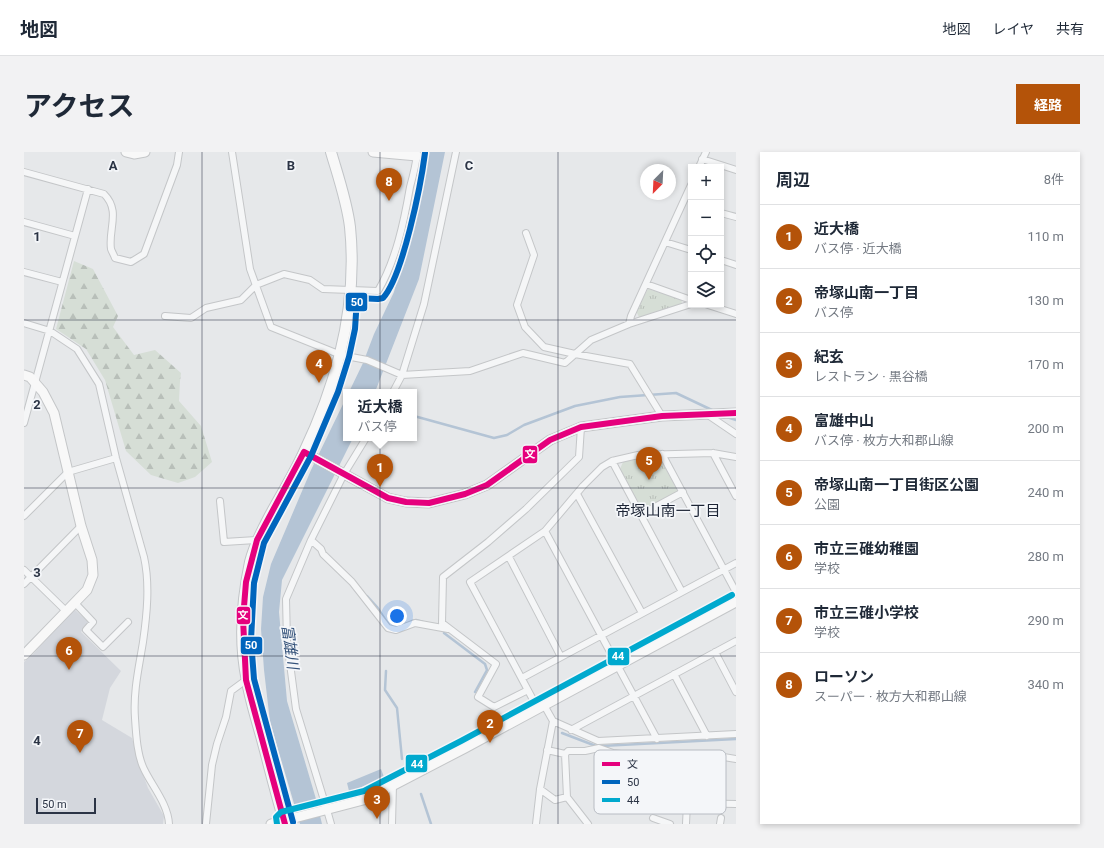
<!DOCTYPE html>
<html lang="ja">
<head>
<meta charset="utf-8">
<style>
  :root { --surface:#fff; --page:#f2f2f3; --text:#1f2937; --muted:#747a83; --line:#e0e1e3; --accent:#b45309 }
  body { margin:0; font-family:Roboto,"Noto Sans JP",sans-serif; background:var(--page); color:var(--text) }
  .controls { position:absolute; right:12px; top:12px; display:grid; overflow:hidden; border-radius:0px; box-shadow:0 2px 6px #0003 }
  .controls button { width:36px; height:36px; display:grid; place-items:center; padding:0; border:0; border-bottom:1px solid var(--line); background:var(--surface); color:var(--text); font:20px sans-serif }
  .compass { position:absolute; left:616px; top:12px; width:36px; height:36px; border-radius:50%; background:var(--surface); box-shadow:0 2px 6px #0003; rotate:204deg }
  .scale { position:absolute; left:12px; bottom:10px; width:60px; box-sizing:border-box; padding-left:4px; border:2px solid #2b3445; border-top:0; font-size:11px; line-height:14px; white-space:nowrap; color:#2b3445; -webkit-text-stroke:3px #f4f6f9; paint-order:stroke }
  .you { position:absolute; left:373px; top:464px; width:14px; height:14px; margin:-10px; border:3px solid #fff; border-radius:50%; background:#1a73e8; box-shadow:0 0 0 6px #1a73e833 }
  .badge { display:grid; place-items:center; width:26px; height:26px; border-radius:50%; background:var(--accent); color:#fff; font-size:13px; font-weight:700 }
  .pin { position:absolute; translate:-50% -33px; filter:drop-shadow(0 1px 2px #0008) }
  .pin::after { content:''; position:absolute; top:21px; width:14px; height:12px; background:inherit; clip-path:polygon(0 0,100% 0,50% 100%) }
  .popup { position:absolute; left:319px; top:237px; width:74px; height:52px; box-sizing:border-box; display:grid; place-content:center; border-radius:0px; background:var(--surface); filter:drop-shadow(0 1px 3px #0005); font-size:13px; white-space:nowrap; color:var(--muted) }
  .popup b { font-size:15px; color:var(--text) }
  .popup::after { content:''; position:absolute; left:50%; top:100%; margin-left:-8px; border:8px solid transparent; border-top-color:var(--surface) }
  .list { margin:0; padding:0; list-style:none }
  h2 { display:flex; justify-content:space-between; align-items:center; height:52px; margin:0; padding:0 16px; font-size:17px }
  h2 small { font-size:13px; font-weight:400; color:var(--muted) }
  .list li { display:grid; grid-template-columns:26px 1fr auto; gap:12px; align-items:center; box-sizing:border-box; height:64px; padding:0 16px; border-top:1px solid var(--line) }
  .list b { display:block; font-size:15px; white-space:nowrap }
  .list p { margin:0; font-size:13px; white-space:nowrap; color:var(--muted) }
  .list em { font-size:13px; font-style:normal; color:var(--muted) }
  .icon { flex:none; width:22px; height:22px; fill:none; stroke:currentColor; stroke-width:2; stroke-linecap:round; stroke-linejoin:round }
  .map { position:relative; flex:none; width:712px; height:672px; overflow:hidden; border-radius:0px }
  header { display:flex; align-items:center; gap:24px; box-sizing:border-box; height:56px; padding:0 20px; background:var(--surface); border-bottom:1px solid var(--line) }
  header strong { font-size:19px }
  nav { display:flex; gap:22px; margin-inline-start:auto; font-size:14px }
  .intro { display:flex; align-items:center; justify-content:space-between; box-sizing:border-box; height:96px; padding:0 24px }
  h1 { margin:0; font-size:28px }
  .button { padding:10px 18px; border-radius:0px; background:var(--accent); color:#fff; font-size:14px; font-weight:700 }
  main { display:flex; gap:24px; padding:0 24px }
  aside { flex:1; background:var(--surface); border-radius:0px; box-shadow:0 2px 6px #0003 }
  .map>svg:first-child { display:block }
</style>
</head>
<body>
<header>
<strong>地図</strong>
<nav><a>地図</a><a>レイヤ</a><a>共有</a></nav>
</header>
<div class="intro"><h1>アクセス</h1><a class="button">経路</a></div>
<main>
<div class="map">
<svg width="712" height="672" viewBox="0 0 712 672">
  <defs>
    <pattern id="forest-firs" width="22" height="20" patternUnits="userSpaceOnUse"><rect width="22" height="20" fill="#d6ded6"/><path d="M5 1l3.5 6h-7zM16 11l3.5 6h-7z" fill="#b8bfb9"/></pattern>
    <pattern id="park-tufts" width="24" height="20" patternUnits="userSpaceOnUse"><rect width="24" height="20" fill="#d6ded6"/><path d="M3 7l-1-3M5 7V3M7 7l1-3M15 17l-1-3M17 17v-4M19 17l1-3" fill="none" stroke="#b8bfb9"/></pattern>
  </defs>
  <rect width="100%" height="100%" fill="#e6e8ea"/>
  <path fill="#d4d7dd" d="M50,457L65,471L57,480L97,519L86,536L78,568L108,586L117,617L124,636L140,664L139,672H0V510L9,502Z"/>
  <path fill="url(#forest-firs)" d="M50,109L69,117L94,164L89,175L110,203L131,198L157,221L156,229L155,249L177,274L188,310L171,325L154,331L127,323L102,299L81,228L62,197L32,177Z"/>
  <path fill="url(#park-tufts)" d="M624,137L657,147L658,150L657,152L618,166L615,165L613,161V158Z
    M618,306H632L637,308L654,340L618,359L596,317L599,310Z"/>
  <path fill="#b4c4d5" d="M405,0H421L395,127L351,240H325L339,211L350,182L370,140L398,31Z
    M322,246V286H329L258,428L255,460L263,549L292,647L298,672H276L246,570L240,518L237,477L239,445L247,412L287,318Z
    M357,617L360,625L331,638L325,639L323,631Z"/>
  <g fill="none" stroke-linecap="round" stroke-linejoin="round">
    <path stroke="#b4c4d5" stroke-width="2.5" d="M390,264L470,286L483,283L500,273L551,254L596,245L652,241L690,259
      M703,265L712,268
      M343,444L353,455L364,472
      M388,469L392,468L399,470
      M420,481L461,512L463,518L451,540
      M362,519L361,538L373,556L378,607
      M538,581L572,594
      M577,594L712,587
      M397,642L407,672"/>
    <defs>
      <path id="street" d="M208,0L226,117L247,175L317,203L343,208L378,223L446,219L499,201L541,211L567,188L605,172
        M678,7L712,18
        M675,15L682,0
        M0,20L80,42C97,59 84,77 87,97C88,100 90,103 91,106L107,110L120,102L153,13L155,0
        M667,33L607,164L605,172L667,152
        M697,61L712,65
        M0,70L51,84
        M502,81L510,103L493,153L501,175L520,195L551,202L606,212L638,264
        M641,90L667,98
        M697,108L712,113
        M0,120L38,130
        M622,132L667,148
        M684,153L712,162
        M141,164L167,166L182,156L217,148L232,133L260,122L286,128L299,137L354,139C372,108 380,70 386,35C389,24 392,13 393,2
        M0,171L26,179L53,197L75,232L92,306L120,405C126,432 123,462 119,490C115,515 109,540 111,566C112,581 113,603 120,617C128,634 144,652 145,672
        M369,240L378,223L400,152L432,0
        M684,263L712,282
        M0,271L64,37
        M342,286L320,322L287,388L297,397L299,402L328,430L364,476L372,478L391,471L424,477
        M689,301L712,344
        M638,302L712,440
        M588,309L658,440
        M553,342L618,461
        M196,349L200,390L233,388
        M616,363L659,340
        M0,364L44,320L92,306
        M521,379L633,587
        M287,388L262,447L263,489L272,557L303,658L307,672
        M485,405L537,505
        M0,418L42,459
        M0,432L57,374
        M51,451L69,470L62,478L79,495L104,470
        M691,500L712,540
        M650,522L683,584
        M498,526L712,411
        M504,538L470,555L454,545L472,512L418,471L419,425L464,390L502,357L555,305L557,275
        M520,553L529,569L574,589L712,582
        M514,557L446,430L521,379L559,334L578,315L588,309L614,303L689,301L712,305
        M547,578L712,489
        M523,598L541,602L544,599H561L575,596L589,601L597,602H611L660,607L668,604L688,603L712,607
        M541,602L543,645
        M660,607L662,648L663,651L662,672
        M516,637L531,648L543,645L564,672
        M663,651L712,652
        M629,666L646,672
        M182,672L188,613L193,592L202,565L207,539L222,528
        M368,672L369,633
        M512,672L516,637L529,569
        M696,672L697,666"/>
      <path id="secondary" d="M102,0L110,2L121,0
        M349,0L393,4
        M0,223L6,225L19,240L30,261L57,374L68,408L69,423L63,438L0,503
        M280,300L364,346L382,350L405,351L441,342L463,333L526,288L557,275L638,264L712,261
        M247,672L343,647L441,596L712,450"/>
      <path id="primary" d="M261,672C252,643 245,613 237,584C232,566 226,547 223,529C215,491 218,448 226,410C230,394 237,380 245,365C257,343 270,322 280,300C314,229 334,154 326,75C323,50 314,24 307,0"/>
    </defs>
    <use href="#street" stroke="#c4c6c8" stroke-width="8"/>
    <use href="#secondary" stroke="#c4c6c8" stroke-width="11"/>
    <use href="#primary" stroke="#c2c5c8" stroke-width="12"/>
    <use href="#street" stroke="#f5f6f7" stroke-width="6"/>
    <use href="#secondary" stroke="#f8f8f8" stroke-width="9"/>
    <use href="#primary" stroke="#f8f8f8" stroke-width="10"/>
    <defs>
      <path id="bus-1" d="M261,672L222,528L219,467L222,430L233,388L280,300L364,346L382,350L405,351L441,342L463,333L526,288L557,275L638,264L712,261"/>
      <path id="bus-2" d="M269,670L230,527L227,488L230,431L240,391L287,304L314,240L325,205L331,177L333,146L354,147L359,146C379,124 397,32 401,1"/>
      <path id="bus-3" d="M253,672L252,665L257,660L340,639L437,589L708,443"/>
    </defs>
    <use href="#bus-1" stroke="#f4f6f9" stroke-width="9"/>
    <use href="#bus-2" stroke="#f4f6f9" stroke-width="9"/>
    <use href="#bus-3" stroke="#f4f6f9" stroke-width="9"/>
    <use href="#bus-1" stroke="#e5007d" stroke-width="6"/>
    <use href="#bus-2" stroke="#0065bd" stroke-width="6"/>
    <use href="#bus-3" stroke="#00a9ce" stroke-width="6"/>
  </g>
  <path fill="none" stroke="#2b3445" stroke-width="1" stroke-opacity="0.55" d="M178,0V672M356,0V672M534,0V672M0,168H712M0,336H712M0,504H712"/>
  <g text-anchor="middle" stroke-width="3.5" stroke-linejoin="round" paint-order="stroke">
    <g font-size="15" fill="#1d2536" stroke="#f4f6f9">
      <text x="644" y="364">帝塚山南一丁目</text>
    </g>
    <g font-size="15" font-style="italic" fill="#34527a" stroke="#f4f6f9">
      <text transform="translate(266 495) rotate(82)" y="5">富雄川</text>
    </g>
  </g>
  <rect x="570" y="598" width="132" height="64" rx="6" fill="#f4f6f9" stroke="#b8bcc3" stroke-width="1"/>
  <rect x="578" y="610" width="18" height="4" fill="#e5007d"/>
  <rect x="578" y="628" width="18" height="4" fill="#0065bd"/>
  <rect x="578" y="646" width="18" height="4" fill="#00a9ce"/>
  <g font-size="11" fill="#2b3445">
    <text x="603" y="616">文</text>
    <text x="603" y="634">50</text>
    <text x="603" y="652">44</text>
  </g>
  <g font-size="13" text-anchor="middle" font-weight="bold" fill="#2b3445" stroke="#f4f6f9" stroke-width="3.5" stroke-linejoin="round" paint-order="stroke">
    <text x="89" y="18">A</text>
    <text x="267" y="18">B</text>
    <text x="445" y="18">C</text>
    <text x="13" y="89">1</text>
    <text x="13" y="257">2</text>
    <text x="13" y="425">3</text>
    <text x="13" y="593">4</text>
  </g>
  <g stroke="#f4f6f9" stroke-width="1.5">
    <rect x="321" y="140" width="23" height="20" rx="4" fill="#0065bd"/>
    <rect x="498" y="293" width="16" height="19" rx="4" fill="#e5007d"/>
    <rect x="212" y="454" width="15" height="19" rx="4" fill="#e5007d"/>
    <rect x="216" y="484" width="23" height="19" rx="4" fill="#0065bd"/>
    <rect x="583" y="495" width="23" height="19" rx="4" fill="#00a9ce"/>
    <rect x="381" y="602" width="23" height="19" rx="4" fill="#00a9ce"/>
  </g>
  <g font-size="11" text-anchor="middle" font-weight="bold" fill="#fff">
    <text x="333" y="154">50</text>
    <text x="506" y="306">文</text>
    <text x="219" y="467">文</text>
    <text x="227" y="497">50</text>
    <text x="594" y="508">44</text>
    <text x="393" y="616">44</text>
  </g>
</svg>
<div class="controls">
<button>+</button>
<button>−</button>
<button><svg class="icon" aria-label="locate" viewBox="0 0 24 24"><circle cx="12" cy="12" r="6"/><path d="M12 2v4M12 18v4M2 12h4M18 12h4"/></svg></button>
<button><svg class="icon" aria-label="layers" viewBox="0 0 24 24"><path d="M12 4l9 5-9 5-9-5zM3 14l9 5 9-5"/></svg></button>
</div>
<svg class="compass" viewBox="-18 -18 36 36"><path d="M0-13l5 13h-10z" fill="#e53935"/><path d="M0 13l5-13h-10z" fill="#747a83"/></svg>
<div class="scale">50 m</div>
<div class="you"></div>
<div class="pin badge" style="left:356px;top:335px">1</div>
<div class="popup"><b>近大橋</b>バス停</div>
<div class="pin badge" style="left:466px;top:591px">2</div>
<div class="pin badge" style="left:353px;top:667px">3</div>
<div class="pin badge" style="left:295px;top:231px">4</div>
<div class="pin badge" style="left:625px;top:328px">5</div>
<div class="pin badge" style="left:45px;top:518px">6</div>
<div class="pin badge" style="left:56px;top:601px">7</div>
<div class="pin badge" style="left:365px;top:49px">8</div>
</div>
<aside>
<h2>周辺<small>8件</small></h2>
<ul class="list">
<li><span class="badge">1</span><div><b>近大橋</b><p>バス停 · 近大橋</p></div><em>110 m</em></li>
<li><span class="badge">2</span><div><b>帝塚山南一丁目</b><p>バス停</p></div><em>130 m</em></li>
<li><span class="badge">3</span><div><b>紀玄</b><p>レストラン · 黒谷橋</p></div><em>170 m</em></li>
<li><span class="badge">4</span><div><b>富雄中山</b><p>バス停 · 枚方大和郡山線</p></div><em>200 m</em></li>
<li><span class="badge">5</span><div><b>帝塚山南一丁目街区公園</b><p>公園</p></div><em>240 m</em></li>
<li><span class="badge">6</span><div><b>市立三碓幼稚園</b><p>学校</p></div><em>280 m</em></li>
<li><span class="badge">7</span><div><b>市立三碓小学校</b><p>学校</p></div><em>290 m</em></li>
<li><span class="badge">8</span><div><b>ローソン</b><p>スーパー · 枚方大和郡山線</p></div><em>340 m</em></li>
</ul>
</aside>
</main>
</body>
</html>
